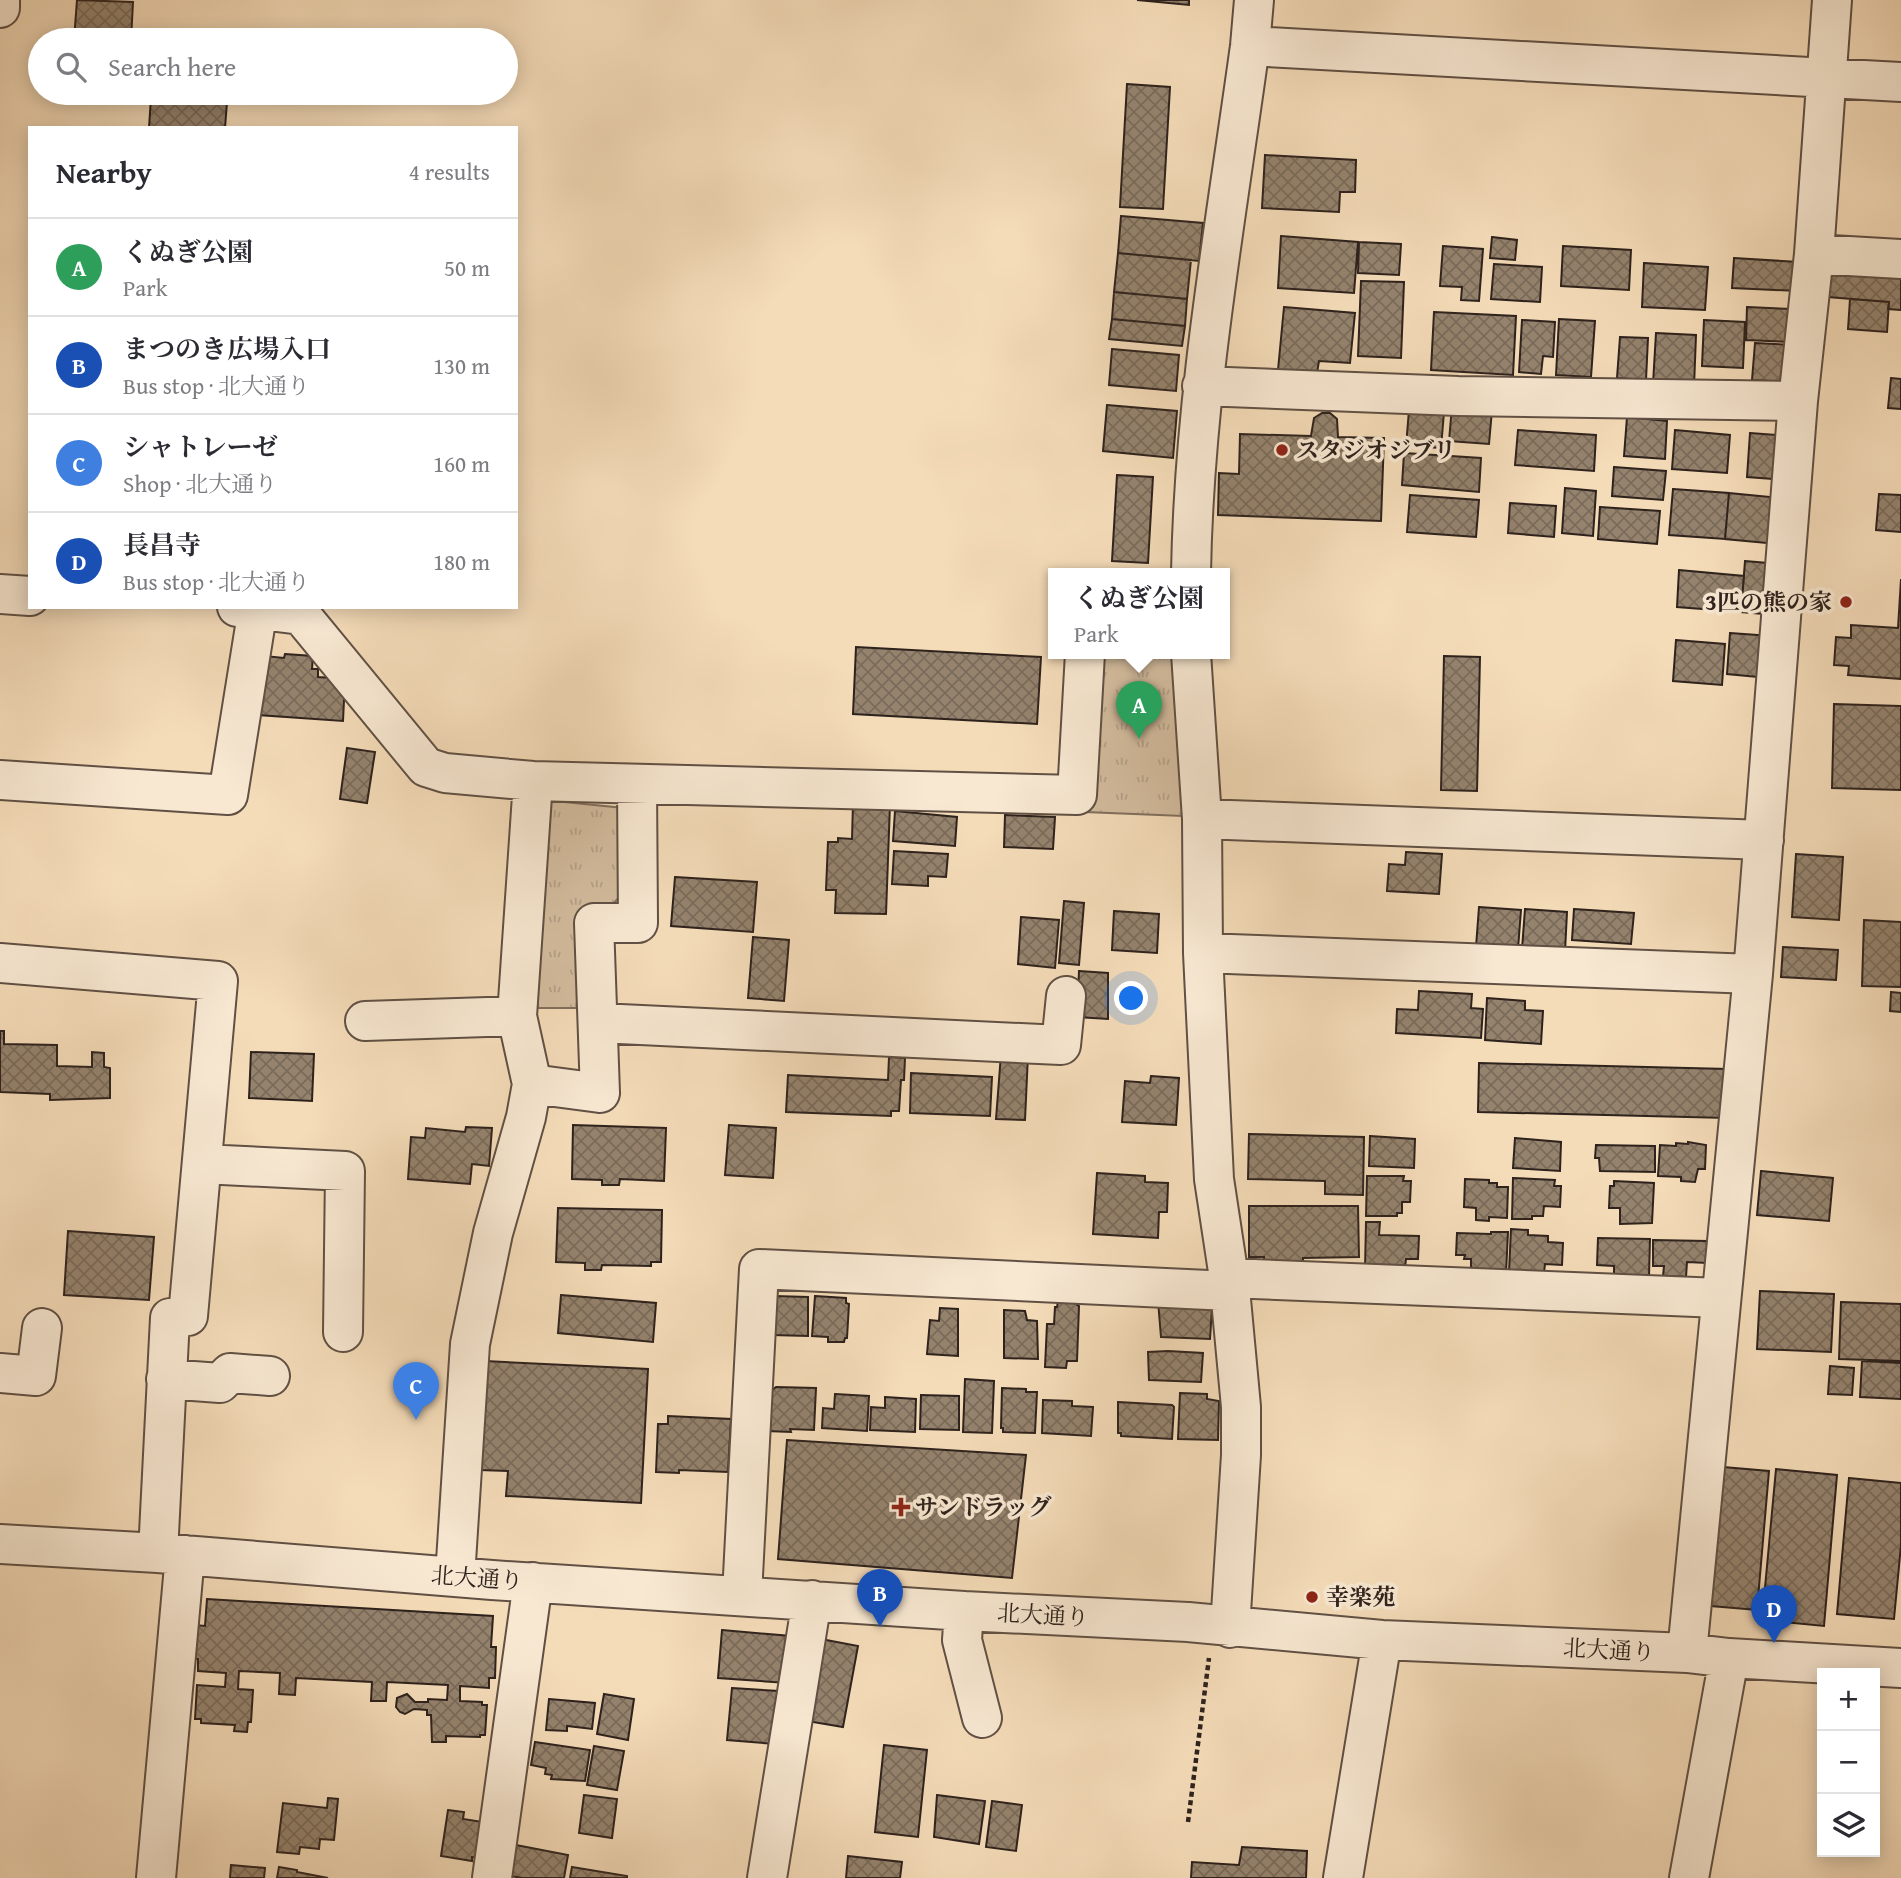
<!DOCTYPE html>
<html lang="en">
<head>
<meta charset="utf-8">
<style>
  :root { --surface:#fff; --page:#f2f2f3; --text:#2b2b33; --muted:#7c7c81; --line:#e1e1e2; --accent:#2563eb }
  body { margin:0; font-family:"Gentium Book Plus","Noto Serif JP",serif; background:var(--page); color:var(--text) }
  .controls { position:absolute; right:21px; bottom:21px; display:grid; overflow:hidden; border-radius:0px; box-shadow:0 4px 18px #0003 }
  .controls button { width:63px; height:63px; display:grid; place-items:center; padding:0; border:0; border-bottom:2px solid var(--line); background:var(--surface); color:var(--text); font:35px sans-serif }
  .you { position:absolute; left:1132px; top:999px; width:24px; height:24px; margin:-18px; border:5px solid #fff; border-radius:50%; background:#1a73e8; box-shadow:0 0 0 10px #1a73e833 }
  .badge { display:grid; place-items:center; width:46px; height:46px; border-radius:50%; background:var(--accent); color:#fff; font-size:23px; font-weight:700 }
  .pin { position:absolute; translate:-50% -58px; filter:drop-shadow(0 2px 4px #0008) }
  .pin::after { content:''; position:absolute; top:37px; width:24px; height:21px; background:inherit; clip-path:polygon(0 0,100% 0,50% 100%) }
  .popup { position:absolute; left:1048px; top:568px; width:182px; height:91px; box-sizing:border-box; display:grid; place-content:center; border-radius:0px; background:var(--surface); filter:drop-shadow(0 2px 5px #0005); font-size:23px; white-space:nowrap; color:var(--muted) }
  .popup b { font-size:26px; color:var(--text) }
  .popup::after { content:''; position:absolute; left:50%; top:100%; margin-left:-14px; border:14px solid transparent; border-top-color:var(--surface) }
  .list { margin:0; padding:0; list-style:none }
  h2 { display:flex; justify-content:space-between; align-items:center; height:91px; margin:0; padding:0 28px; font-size:30px }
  h2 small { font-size:23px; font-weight:400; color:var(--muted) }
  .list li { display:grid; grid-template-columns:46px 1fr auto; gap:21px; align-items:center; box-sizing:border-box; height:98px; padding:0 28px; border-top:2px solid var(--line) }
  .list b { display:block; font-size:26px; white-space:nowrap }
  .list p { margin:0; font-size:23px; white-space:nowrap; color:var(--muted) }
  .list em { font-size:23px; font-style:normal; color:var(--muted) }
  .icon { flex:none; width:38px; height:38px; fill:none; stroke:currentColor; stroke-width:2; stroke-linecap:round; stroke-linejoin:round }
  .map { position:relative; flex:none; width:1901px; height:1878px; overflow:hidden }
  .search { position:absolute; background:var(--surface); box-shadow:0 4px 18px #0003; left:28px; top:28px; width:490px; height:77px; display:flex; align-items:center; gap:18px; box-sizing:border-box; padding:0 24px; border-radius:38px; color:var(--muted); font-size:26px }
  .panel { position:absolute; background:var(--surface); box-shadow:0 4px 18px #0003; left:28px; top:126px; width:490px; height:483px; border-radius:0px }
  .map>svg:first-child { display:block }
</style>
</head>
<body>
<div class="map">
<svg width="1901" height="1878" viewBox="0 0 1901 1878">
  <defs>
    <pattern id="park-tufts" width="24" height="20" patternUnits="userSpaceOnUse" patternTransform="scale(1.75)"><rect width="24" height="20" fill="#d3bc9e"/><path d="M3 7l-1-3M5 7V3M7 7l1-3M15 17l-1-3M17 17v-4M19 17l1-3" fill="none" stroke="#b5a188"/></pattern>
    <pattern id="building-cross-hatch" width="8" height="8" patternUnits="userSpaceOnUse" patternTransform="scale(1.75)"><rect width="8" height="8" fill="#95836e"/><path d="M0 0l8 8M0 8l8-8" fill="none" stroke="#7a6b5a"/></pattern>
  </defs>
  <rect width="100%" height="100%" fill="#f5dcb9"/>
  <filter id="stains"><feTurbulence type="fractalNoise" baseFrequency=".00286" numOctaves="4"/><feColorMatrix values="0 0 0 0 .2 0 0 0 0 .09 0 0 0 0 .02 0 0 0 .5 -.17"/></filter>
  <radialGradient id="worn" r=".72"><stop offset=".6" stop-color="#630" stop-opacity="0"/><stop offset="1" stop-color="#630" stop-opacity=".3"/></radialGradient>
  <path fill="url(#park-tufts)" stroke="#806f5e" stroke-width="2" d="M1100,653L1179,655L1183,816L1085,812Z
    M554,801L624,808L623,893L613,904L592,903L586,910L585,1008H527L541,810Z"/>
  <path fill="url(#building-cross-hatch)" stroke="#2e221d" stroke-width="2" d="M77,0L133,2L131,40H74Z
    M1137,0H1189V5Z
    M1127,84L1170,87L1163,209L1120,207Z
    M151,97L227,102L225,128H149Z
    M1265,155L1356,160L1355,192H1340L1339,212L1262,208Z
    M1121,216L1203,223L1199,261L1118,253Z
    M1281,236L1358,242L1354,293L1278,288Z
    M1492,237L1517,240L1515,260L1490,258Z
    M1359,242L1401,244L1399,275L1358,273Z
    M1443,246L1483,249L1479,301L1461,300L1462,287L1440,286Z
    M1563,246L1631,250L1629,290L1561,286Z
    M1118,253L1191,260L1187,299L1114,292Z
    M1734,258L1798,262L1797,291L1732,288Z
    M1644,263L1708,267L1705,310L1642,307Z
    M1494,264L1542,267L1540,302L1491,299Z
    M1830,265L1901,270V310L1888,309L1889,302L1828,297Z
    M1361,281L1404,282L1401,358L1358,356Z
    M1114,292L1187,299L1185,326L1112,319Z
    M1850,299L1889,302L1887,332L1848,329Z
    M1284,307L1355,313L1350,363L1319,361L1317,373L1278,370Z
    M1747,307L1792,309L1791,342L1746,340Z
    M1434,312L1516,316L1513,375L1431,370Z
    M1112,319L1185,326L1182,346L1109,339Z
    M1559,319L1595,321L1591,377L1556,375Z
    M1522,320L1555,322L1553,357L1543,356L1541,374L1519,372Z
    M1704,320L1745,322L1743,368L1702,366Z
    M1656,333L1696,335L1694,387L1653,384Z
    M1620,337L1648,338L1646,380L1617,378Z
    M1755,343L1793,345L1791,382L1752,380Z
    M1112,349L1179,355L1176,391L1109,385Z
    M1891,378L1901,379V409L1888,408Z
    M1107,405L1177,411L1173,458L1103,451Z
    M1452,406L1492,410L1489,444L1449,441Z
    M1409,410L1444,412L1441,448L1406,446Z
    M1322,413H1330L1337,419L1338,437L1384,438L1381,521L1218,515L1219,473L1239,474L1240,434L1311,436L1314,418Z
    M1627,417L1667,421L1665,459L1624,456Z
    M1518,430L1596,435L1594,471L1515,465Z
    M1675,430L1730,435L1727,473L1672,469Z
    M1750,433L1789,436L1785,480L1747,477Z
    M1404,453L1481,458L1479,492L1402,485Z
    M1614,467L1666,471L1663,500L1612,496Z
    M1117,475L1153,477L1148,563L1112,561Z
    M1565,488L1596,491L1593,536L1562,533Z
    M1673,489L1729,493L1725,539L1669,535Z
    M1729,493L1780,498L1777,544L1725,539Z
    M1879,494L1901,495V532L1876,530Z
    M1410,495L1479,500L1476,537L1407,532Z
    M1510,503L1556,506L1554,537L1508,533Z
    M1600,507L1660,511L1657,544L1598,539Z
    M1745,561L1779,564L1775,615L1741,612Z
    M1679,570L1744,576L1741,612L1677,607Z
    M1901,579V679L1848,675L1849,666L1834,665L1836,637L1851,638V625L1898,628Z
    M1730,633L1771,636L1768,678L1727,674Z
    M1676,640L1725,644L1722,685L1673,681Z
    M856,647L1041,657L1037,724L853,714Z
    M285,654L313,656L312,669H318V677L345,679L343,721L258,715L265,656L284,658Z
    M1444,656L1480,657L1477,791L1441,790Z
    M1834,704L1901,706V790L1832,788Z
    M347,748L375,752L367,803L340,799Z
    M853,803L890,804L886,914L835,913L836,890H826L828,842H838V838L852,839Z
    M895,811L957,817L955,846L893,841Z
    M1005,815L1055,817L1053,849L1004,847Z
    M894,851L948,854L946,877L928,876V886L892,884Z
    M1406,852L1442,854L1439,894L1387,891L1389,864L1405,865Z
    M1796,854L1843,857L1839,920L1792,917Z
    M675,877L757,882L753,932L671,926Z
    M1064,901L1084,903L1079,965L1059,963Z
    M1479,907L1521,910L1518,949L1476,947Z
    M1525,909L1567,912L1565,952L1522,949Z
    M1574,909L1634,913L1631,944L1572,940Z
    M1114,911L1159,914L1157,953L1112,950Z
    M1021,917L1059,920L1055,968L1018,964Z
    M1864,920L1901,922V987L1862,986Z
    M753,937L789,940L784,1001L748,998Z
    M1783,947L1838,950L1836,980L1781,977Z
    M1079,971L1108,973V1019L1077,1017Z
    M1419,991L1472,994L1471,1008L1483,1009L1481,1038L1396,1033L1397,1009L1418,1010Z
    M1891,992L1901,993V1012L1890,1011Z
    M1487,998L1525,1001V1010L1543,1011L1541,1044L1485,1040Z
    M0,1031H4V1044L57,1045V1066L92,1067V1052L104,1053V1067L110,1068V1098L50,1100V1094L0,1092Z
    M251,1052L314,1054L312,1101L249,1098Z
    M1001,1054L1028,1055L1025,1120L996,1119Z
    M889,1057L905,1058L904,1080H901L899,1111H891V1116L786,1112L788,1075L888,1080Z
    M1479,1063L1728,1069L1727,1118L1478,1112Z
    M911,1073L992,1077L990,1116L910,1113Z
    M1151,1076L1179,1078L1176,1125L1122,1122L1125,1081L1150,1083Z
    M573,1125L666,1128L664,1181L620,1179L619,1185H602V1180L572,1179Z
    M729,1125L776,1128L773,1178L725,1175Z
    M466,1127L492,1128L489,1166L472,1164L470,1184L408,1179L411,1137L425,1138L426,1128L465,1132Z
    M1249,1134L1364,1137L1363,1195L1325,1194V1181L1248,1179Z
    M1370,1136L1415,1139L1414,1168L1369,1166Z
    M1515,1138L1561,1142L1560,1171L1513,1168Z
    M1688,1142L1706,1145L1705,1169H1698L1695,1182L1681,1181V1177L1658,1176L1660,1145L1676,1146V1143L1688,1144Z
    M1596,1145L1655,1146V1172L1600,1171L1599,1158H1595Z
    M1761,1171L1833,1178L1829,1221L1757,1215Z
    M1097,1173L1145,1176V1182L1168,1183L1167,1212H1159L1158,1238L1093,1234Z
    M1367,1176H1404L1403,1181H1411L1410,1202H1402V1213H1397V1216H1366Z
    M1513,1178L1555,1180L1554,1186H1561L1560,1207L1544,1206L1543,1216H1532V1219H1512Z
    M1465,1179L1489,1180V1183H1497V1187H1508L1507,1218L1489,1217V1221L1476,1220V1208L1464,1207Z
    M1614,1181L1654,1183L1652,1223L1620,1224V1208H1609L1610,1186H1614Z
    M1249,1206H1358L1359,1257L1303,1258V1263L1264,1264V1257H1249Z
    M558,1208L662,1210L661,1262H651V1266L602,1265L601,1270H585V1263L556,1262Z
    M1366,1222H1380L1379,1235L1419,1236L1418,1259H1406L1405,1268L1365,1269Z
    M1511,1229L1528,1230V1235L1548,1236V1242L1563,1243L1562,1265L1545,1264L1544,1273L1509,1272Z
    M68,1231L154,1237L149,1300L64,1295Z
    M1491,1232H1508L1506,1273L1475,1269L1471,1267V1259H1464L1465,1255H1456L1457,1233L1491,1234Z
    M1598,1238L1650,1239L1649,1276L1614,1275V1266L1597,1265Z
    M1653,1240L1707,1241V1263L1687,1262L1686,1277L1663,1276L1664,1266H1653Z
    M1760,1291L1834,1294L1831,1352L1757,1349Z
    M561,1295L656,1303L653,1342L558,1333Z
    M774,1296L808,1297V1336L772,1335Z
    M815,1296L846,1298V1303L849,1304L847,1338H845L844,1342H828V1337L812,1336Z
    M1158,1301L1212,1308L1210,1339L1161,1337Z
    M1058,1302H1077V1305L1079,1306L1077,1361H1067L1066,1368L1045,1367L1047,1324H1054L1055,1307H1057Z
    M1841,1302L1901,1304V1361L1839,1359Z
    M940,1308L958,1309V1356L927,1354L930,1320L939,1321Z
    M1004,1310L1025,1311L1027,1320L1037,1321L1038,1359L1004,1358Z
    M1168,1351L1203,1353L1201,1382L1149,1380L1148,1352Z
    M485,1361L648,1369L641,1503L506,1496L508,1471L480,1470Z
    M1862,1361L1901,1363V1399L1860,1397Z
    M1830,1366L1854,1368L1852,1395L1828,1394Z
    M965,1379L994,1381L992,1433L963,1432Z
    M776,1387L816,1388L814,1430L790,1429L791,1432L766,1431L770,1392Z
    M1002,1388L1026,1389V1392H1037L1035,1433L1003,1432V1428H1001Z
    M1180,1393L1207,1394V1399L1219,1401L1218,1440L1178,1439Z
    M835,1394L869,1396L867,1431L822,1428L823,1408L834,1409Z
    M921,1395L959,1396V1430L920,1429Z
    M885,1397L916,1399L915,1432L870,1430L871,1407L885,1408Z
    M1043,1400L1072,1401V1406L1093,1407L1091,1436L1042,1433Z
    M1118,1402L1172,1405L1174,1407L1172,1439L1121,1436V1433H1118Z
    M668,1416L731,1419L728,1472L679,1470V1473L656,1472L658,1424H668Z
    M787,1440L1026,1455L1012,1578L778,1559Z
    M1723,1467L1769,1471L1757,1610L1711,1606Z
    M1776,1469L1837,1475L1824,1626L1762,1620Z
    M1849,1478L1901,1483V1545L1894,1619L1837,1614Z
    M207,1599L493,1616L491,1647H496L495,1678H489V1688L460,1686V1701L482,1702V1705H487L485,1735H480V1737L446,1736V1742H432L431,1715H427V1710L414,1709L405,1714L400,1712L396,1707L397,1698L407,1694L415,1702H428V1699L447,1700L448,1685L387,1682L386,1701H371L372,1682L296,1678L295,1695L279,1694L280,1673L239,1671L238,1689L253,1690L251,1722H248L247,1732L234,1731L235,1725L201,1723V1719H195L197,1685L225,1687L226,1673L198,1671V1659H193L195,1625L205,1626Z
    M722,1630L791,1636L787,1683L718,1678Z
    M821,1639L858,1646L843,1727L807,1721Z
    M732,1688L779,1691L775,1744L727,1740Z
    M604,1694L634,1699L628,1740L597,1734Z
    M549,1699L595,1703L592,1729L567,1726V1731L546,1730Z
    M535,1742L590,1750L585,1781L551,1779L552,1775L545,1774L546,1768L531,1765Z
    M884,1745L927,1750L918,1837L875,1832Z
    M594,1746L624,1751L617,1790L587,1785Z
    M584,1795L617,1799L612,1838L579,1833Z
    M937,1795L985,1801L979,1844L934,1837Z
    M328,1798L338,1799L334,1840L320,1839L319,1849L300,1847L299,1854L277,1852L283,1803L327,1808Z
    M992,1801L1022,1805L1016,1851L986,1847Z
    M448,1810L464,1812L463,1819L483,1822L481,1858L472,1857V1861L441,1856Z
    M516,1845L568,1855L564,1878H523L510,1876Z
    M1242,1847L1307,1851L1306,1878H1191L1192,1862L1239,1865Z
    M848,1856L902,1862L900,1878H846Z
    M231,1865L265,1868L264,1878H230Z
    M279,1867L297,1870V1872L328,1878H277Z
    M572,1867L627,1876V1878H570Z"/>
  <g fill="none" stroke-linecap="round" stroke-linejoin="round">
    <defs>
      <path id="minor" d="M0,8V0
        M1250,46L1901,82
        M1814,254L1901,259
        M1202,386L1458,396L1798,401
        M1191,573C1194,396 1226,221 1250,46L1254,0
        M0,594L30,596
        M237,607L301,615L426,767L445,773L533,781L1077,795L1085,653
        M1191,653L1202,819L1203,953L1214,1179L1229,1278L1241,1407V1455L1230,1628
        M0,780L228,795L258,608
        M1202,819L1764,840
        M1203,953L1753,974
        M0,963L218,981L188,1316L170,1318L158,1553
        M365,1021L517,1016
        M599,1023L1061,1045L1066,996
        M532,1084L600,1093L594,923H638L637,785
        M202,1164L345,1171L343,1332
        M1229,1278L1720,1298
        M0,1373L36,1376L42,1328
        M166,1379L220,1383L230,1373L270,1376
        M0,1544L158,1553L492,1580L964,1611L1188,1622L1382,1640L1687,1653L1729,1658L1901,1668
        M455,1577L470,1344L493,1233L526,1117L532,1084L517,1016L533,781
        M742,1595L759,1269L1230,1291
        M964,1611L962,1640L982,1718
        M1687,1653L1753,974L1798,401L1814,254L1832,0
        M156,1878L185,1555
        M492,1878L533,1582
        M767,1878L812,1600
        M1343,1878L1382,1640
        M1689,1878L1729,1658"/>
    </defs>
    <use href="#minor" stroke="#605044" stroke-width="42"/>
    <path stroke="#2e221d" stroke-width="4.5" stroke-dasharray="5 3.5" stroke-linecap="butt" d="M1188,1822L1209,1658"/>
    <use href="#minor" stroke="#f8e8d2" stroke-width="38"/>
  </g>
  <g fill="#8f2418" stroke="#f8e8d2" stroke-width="2.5">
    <circle cx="1282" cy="450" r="7"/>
    <circle cx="1846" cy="602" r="7"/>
    <path d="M897.5 1496.5h7v7h7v7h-7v7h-7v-7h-7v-7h7z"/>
    <circle cx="1312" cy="1597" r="7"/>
  </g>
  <g text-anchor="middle" stroke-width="7" stroke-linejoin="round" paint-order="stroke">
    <g font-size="23" font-weight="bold" fill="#2e221d" stroke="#f8e8d2" text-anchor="start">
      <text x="1296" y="458">スタジオジブリ</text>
      <text x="1832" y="610" text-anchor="end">3匹の熊の家</text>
      <text x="915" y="1515">サンドラッグ</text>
      <text x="1326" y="1605">幸楽苑</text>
    </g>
    <g font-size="23" fill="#2e221d" stroke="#f8e8d2">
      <text transform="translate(477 1578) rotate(4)" y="8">北大通り</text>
      <text transform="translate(1043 1615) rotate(3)" y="8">北大通り</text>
      <text transform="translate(1609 1650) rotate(3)" y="8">北大通り</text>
    </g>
  </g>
  <rect width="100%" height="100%" filter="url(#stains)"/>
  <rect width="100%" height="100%" fill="url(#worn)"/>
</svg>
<div class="controls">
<button>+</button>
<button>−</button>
<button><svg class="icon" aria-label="layers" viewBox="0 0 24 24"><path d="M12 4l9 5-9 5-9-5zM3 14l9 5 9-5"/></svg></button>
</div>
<div class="you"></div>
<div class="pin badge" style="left:1139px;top:739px;background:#2e9e5b">A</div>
<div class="popup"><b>くぬぎ公園</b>Park</div>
<div class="pin badge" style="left:880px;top:1627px;background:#1a4fb4">B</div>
<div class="pin badge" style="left:416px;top:1420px;background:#3f7fe0">C</div>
<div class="pin badge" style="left:1774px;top:1643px;background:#1a4fb4">D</div>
<div class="search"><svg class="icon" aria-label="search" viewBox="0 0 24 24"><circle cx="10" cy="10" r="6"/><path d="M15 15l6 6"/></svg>Search here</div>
<section class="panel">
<h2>Nearby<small>4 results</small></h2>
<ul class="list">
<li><span class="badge" style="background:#2e9e5b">A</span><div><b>くぬぎ公園</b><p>Park</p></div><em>50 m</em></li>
<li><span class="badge" style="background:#1a4fb4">B</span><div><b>まつのき広場入口</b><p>Bus stop · 北大通り</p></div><em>130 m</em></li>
<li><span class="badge" style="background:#3f7fe0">C</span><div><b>シャトレーゼ</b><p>Shop · 北大通り</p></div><em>160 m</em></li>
<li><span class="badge" style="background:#1a4fb4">D</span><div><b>長昌寺</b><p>Bus stop · 北大通り</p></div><em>180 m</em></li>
</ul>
</section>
</div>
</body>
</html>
